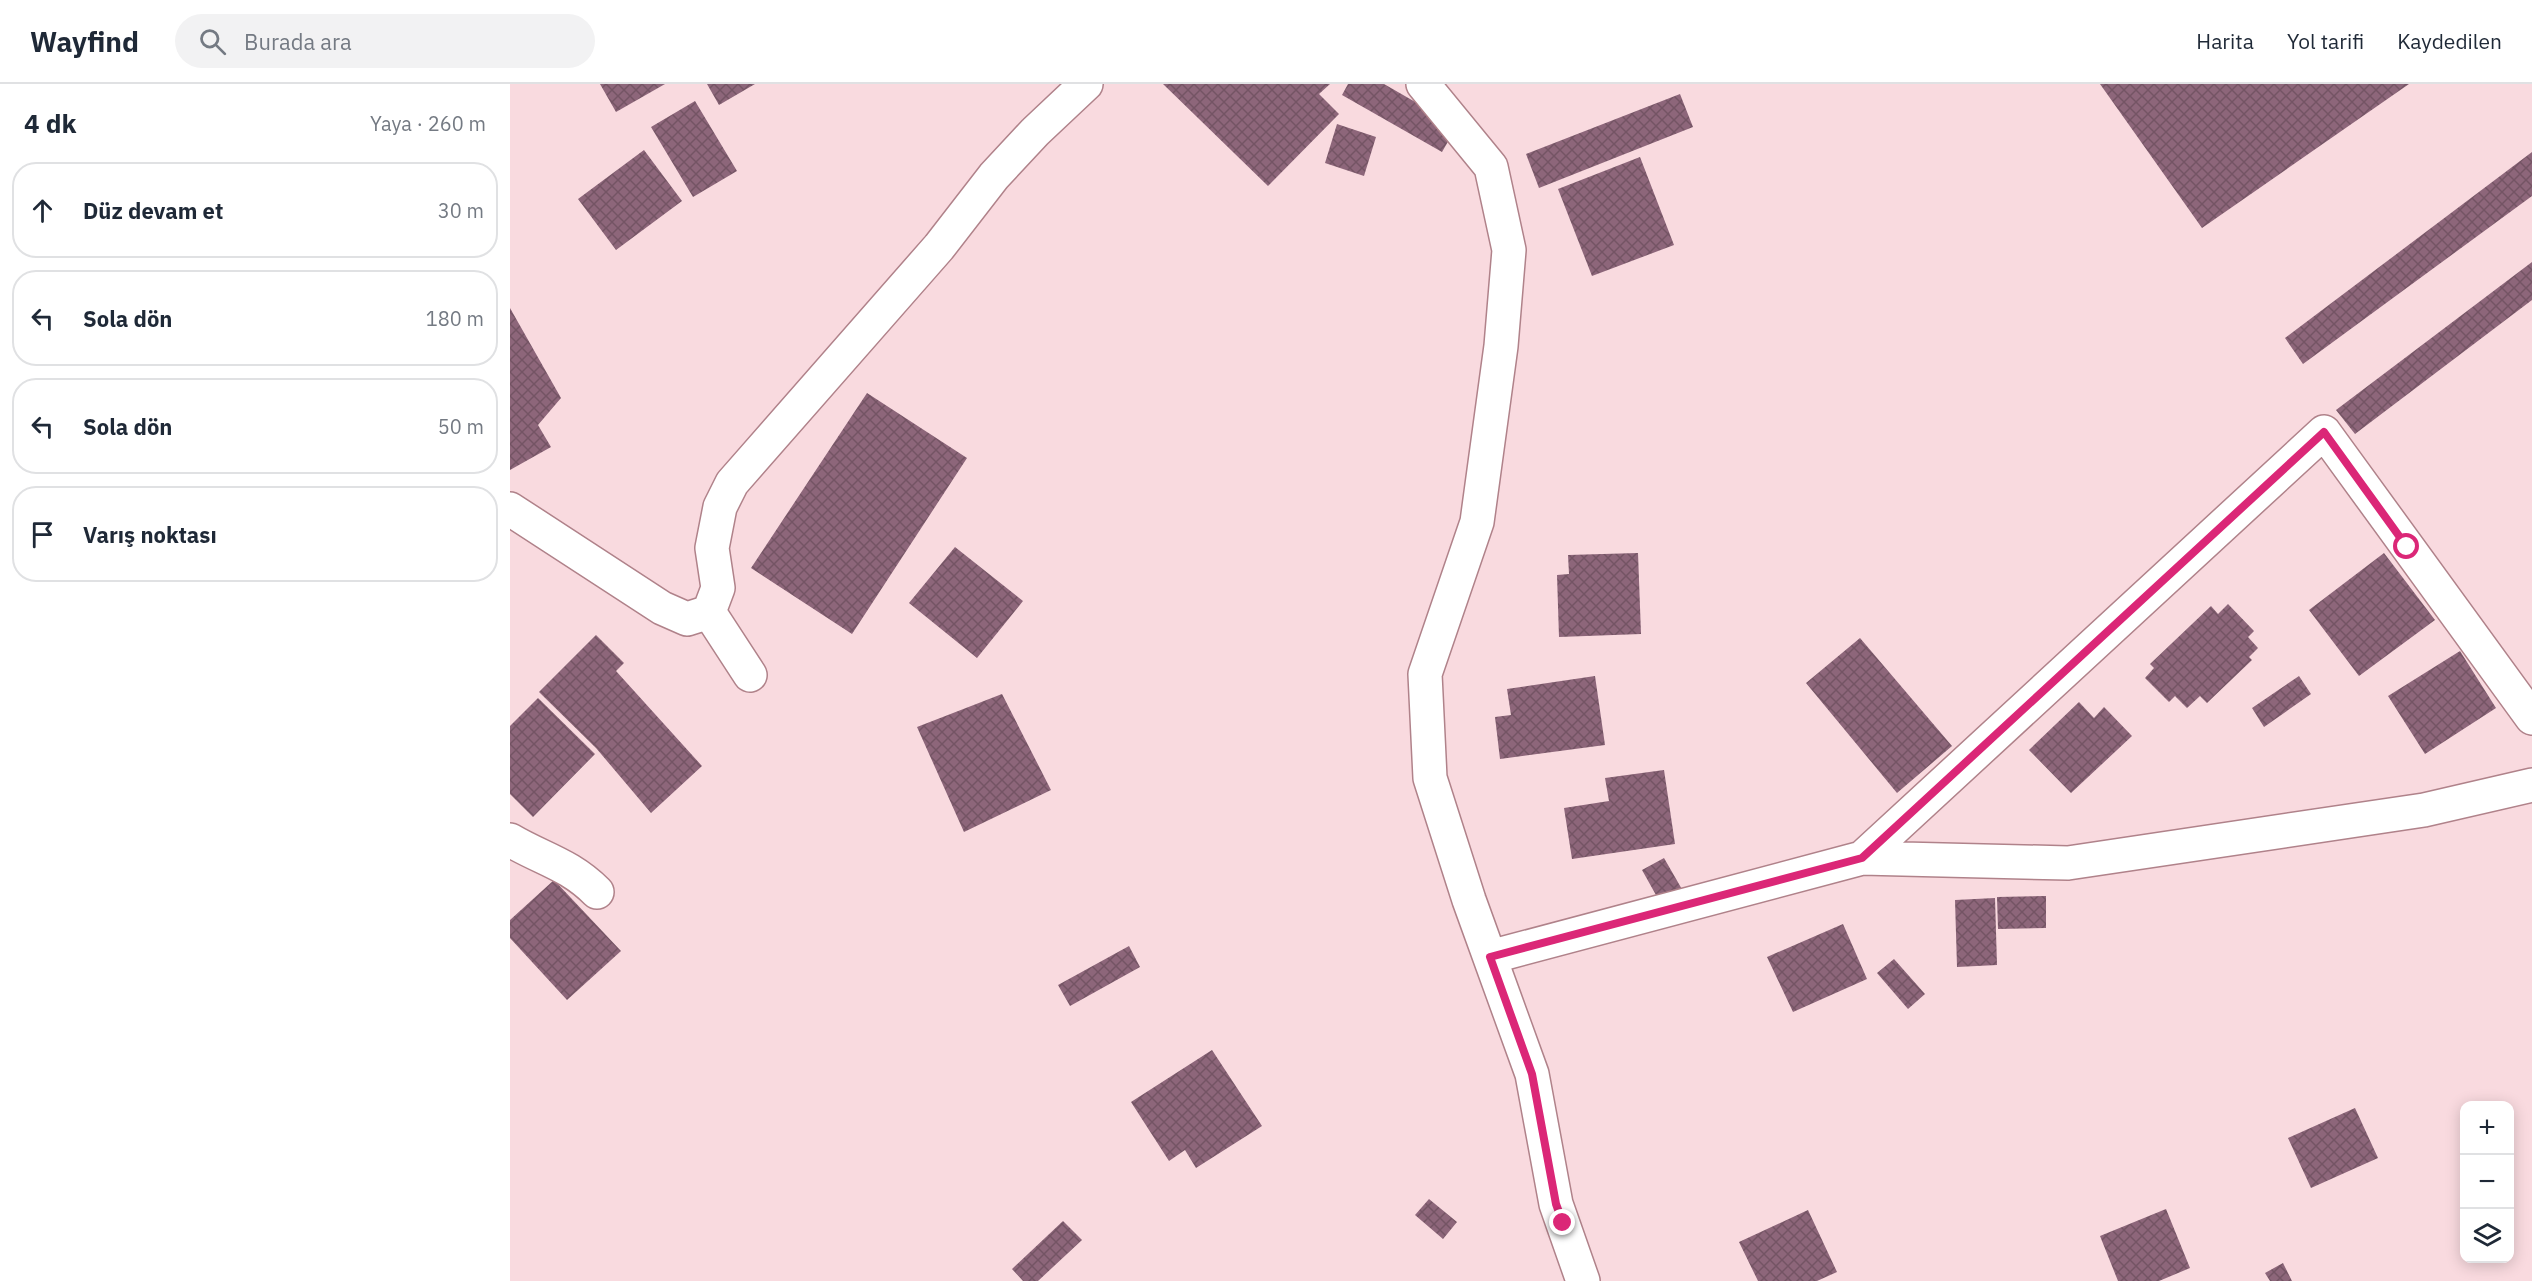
<!DOCTYPE html>
<html lang="tr">
<head>
<meta charset="utf-8">
<style>
  :root { --surface:#fff; --page:#f2f2f3; --text:#1f2937; --muted:#747a83; --line:#e0e1e3 }
  body { margin:0; font-family:"IBM Plex Sans",sans-serif; background:var(--page); color:var(--text) }
  .controls { position:absolute; right:18px; bottom:18px; display:grid; overflow:hidden; border-radius:12px; box-shadow:0 3px 15px #0003 }
  .controls button { width:54px; height:54px; display:grid; place-items:center; padding:0; border:0; border-bottom:2px solid var(--line); background:var(--surface); color:var(--text); font:30px sans-serif }
  .stop { position:absolute; width:18px; height:18px; margin:-14px; border:4px solid #db2777; border-radius:50%; background:#fff }
  .stop.end { background:#db2777; border-color:#fff; box-shadow:0 2px 6px #0008 }
  .list { margin:0; padding:0; list-style:none }
  h2 { display:flex; justify-content:space-between; align-items:center; height:78px; margin:0; padding:0 24px; font-size:26px }
  h2 small { font-size:20px; font-weight:400; color:var(--muted) }
  .list li { display:grid; grid-template-columns:39px 1fr auto; gap:18px; align-items:center; box-sizing:border-box; height:96px; margin:0 12px 12px; padding:0 12px; border:2px solid var(--line); border-radius:24px }
  .list b { display:block; font-size:22px; white-space:nowrap }
  .list em { font-size:20px; font-style:normal; color:var(--muted) }
  .icon { flex:none; width:33px; height:33px; fill:none; stroke:currentColor; stroke-width:2; stroke-linecap:round; stroke-linejoin:round }
  .map { position:relative; flex:none; width:2022px; height:1197px; overflow:hidden }
  header { display:flex; align-items:center; gap:36px; box-sizing:border-box; height:84px; padding:0 30px; background:var(--surface); border-bottom:2px solid var(--line) }
  header strong { font-size:28px }
  nav { display:flex; gap:33px; margin-inline-start:auto; font-size:21px }
  .search { width:420px; height:54px; background:var(--page); display:flex; align-items:center; gap:15px; box-sizing:border-box; padding:0 21px; border-radius:33px; color:var(--muted); font-size:22px }
  main { display:flex }
  aside { flex:1; background:var(--surface) }
  .map>svg:first-child { display:block }
</style>
</head>
<body>
<header>
<strong>Wayfind</strong>
<div class="search"><svg class="icon" aria-label="search" viewBox="0 0 24 24"><circle cx="10" cy="10" r="6"/><path d="M15 15l6 6"/></svg>Burada ara</div>
<nav><a>Harita</a><a>Yol tarifi</a><a>Kaydedilen</a></nav>
</header>
<main>
<aside>
<h2>4 dk<small>Yaya · 260 m</small></h2>
<ul class="list">
<li><svg class="icon" aria-label="ahead" viewBox="0 0 24 24"><path d="M12 20V5M6 11l6-6 6 6"/></svg><div><b>Düz devam et</b></div><em>30 m</em></li>
<li><svg class="icon" aria-label="left" viewBox="0 0 24 24"><path d="M17 20v-9H6M10 6l-5 5 5 5"/></svg><div><b>Sola dön</b></div><em>180 m</em></li>
<li><svg class="icon" aria-label="left" viewBox="0 0 24 24"><path d="M17 20v-9H6M10 6l-5 5 5 5"/></svg><div><b>Sola dön</b></div><em>50 m</em></li>
<li><svg class="icon" aria-label="arrive" viewBox="0 0 24 24"><path d="M6 21V4h12l-3 4 3 4H6"/></svg><div><b>Varış noktası</b></div></li>
</ul>
</aside>
<div class="map">
<svg width="2022" height="1197" viewBox="0 0 2022 1197">
  <defs>
    <pattern id="building-cross-hatch" width="8" height="8" patternUnits="userSpaceOnUse" patternTransform="scale(1.5)"><rect width="8" height="8" fill="#8d667a"/><path d="M0 0l8 8M0 8l8-8" fill="none" stroke="#745464"/></pattern>
  </defs>
  <rect width="100%" height="100%" fill="#f9dadf"/>
  <path fill="url(#building-cross-hatch)" d="M90,0H155L106,28Z
    M197,0H245L209,21Z
    M653,0H820L809,10L829,30L758,102Z
    M838,0H874L947,42L932,68L832,11Z
    M1590,0H1899L1692,144Z
    M1170,10L1183,43L1029,104L1016,70Z
    M185,17L227,87L183,113L141,43Z
    M827,40L866,53L854,92L815,79Z
    M134,66L172,117L106,166L68,115Z
    M2022,68V112L1793,280L1775,254Z
    M1130,73L1164,161L1082,192L1048,105Z
    M2022,178V216L1845,350L1826,326Z
    M0,224L51,314L28,341L41,363L0,386Z
    M357,309L457,374L342,550L241,484Z
    M445,463L513,517L467,574L399,519Z
    M1128,469L1131,550L1049,553L1047,491L1059,490L1058,471Z
    M1874,469L1925,536L1849,592L1799,526Z
    M1718,520L1744,547L1738,553L1748,564L1739,573L1742,576L1697,619L1690,612L1677,624L1665,612L1659,618L1635,594L1644,584L1640,580L1701,522L1708,530Z
    M86,551L114,579L106,587L192,682L141,729L86,664L29,608Z
    M1350,554L1442,662L1387,709L1296,599Z
    M1950,567L1986,624L1915,670L1878,612Z
    M1085,592L1095,661L990,675L985,633L1001,631L997,605Z
    M1789,592L1801,610L1754,643L1742,624Z
    M492,610L541,706L454,748L407,643Z
    M28,614L85,670L23,733L0,710V642Z
    M1569,618L1584,634L1594,623L1622,652L1561,709L1519,666Z
    M1154,686L1165,760L1062,775L1054,724L1099,717L1095,694Z
    M1154,774L1173,807L1151,820L1132,786Z
    M44,796L111,867L57,916L0,854V836Z
    M1536,812V844L1488,845L1487,813Z
    M1485,814L1487,881L1447,883L1445,816Z
    M1333,840L1357,895L1283,928L1257,873Z
    M619,862L630,883L560,922L548,901Z
    M1384,875L1415,910L1398,925L1367,889Z
    M702,966L752,1042L686,1084L675,1066L659,1077L621,1018Z
    M1845,1024L1868,1074L1801,1104L1778,1054Z
    M919,1115L947,1138L933,1155L905,1131Z
    M1656,1125L1680,1184L1649,1197H1608L1590,1152Z
    M1298,1126L1327,1188L1307,1197H1248L1229,1158Z
    M553,1137L572,1156L528,1197H513L502,1185Z
    M1773,1179L1782,1197H1760L1755,1189Z"/>
  <g fill="none" stroke-linecap="round" stroke-linejoin="round">
    <defs>
      <path id="minor" d="M913,0L981,83L999,166L991,262L967,438L915,590L920,694L959,816L1022,990L1046,1120L1073,1197
        M0,425L152,524L177,535L199,528L208,504L202,464L210,423L222,399L429,163L484,92L525,48L576,0
        M199,528L240,591
        M0,756C32,775 59,780 87,808
        M1352,774L1814,348L2022,634
        M980,873L1352,774L1558,779L1914,726L2022,701"/>
    </defs>
    <use href="#minor" stroke="#b0828a" stroke-width="36"/>
    <use href="#minor" stroke="#fff" stroke-width="33"/>
  </g>
  <g fill="none" stroke-linecap="round" stroke-linejoin="round">
    <path stroke="#db2777" stroke-width="8" d="M1053,1139L1046,1120L1022,990L980,873L1352,774L1814,348L1897,463"/>
  </g>
</svg>
<div class="controls">
<button>+</button>
<button>−</button>
<button><svg class="icon" aria-label="layers" viewBox="0 0 24 24"><path d="M12 4l9 5-9 5-9-5zM3 14l9 5 9-5"/></svg></button>
</div>
<div class="stop" style="left:1897px;top:463px"></div>
<div class="stop end" style="left:1053px;top:1139px"></div>
</div>
</main>
</body>
</html>
